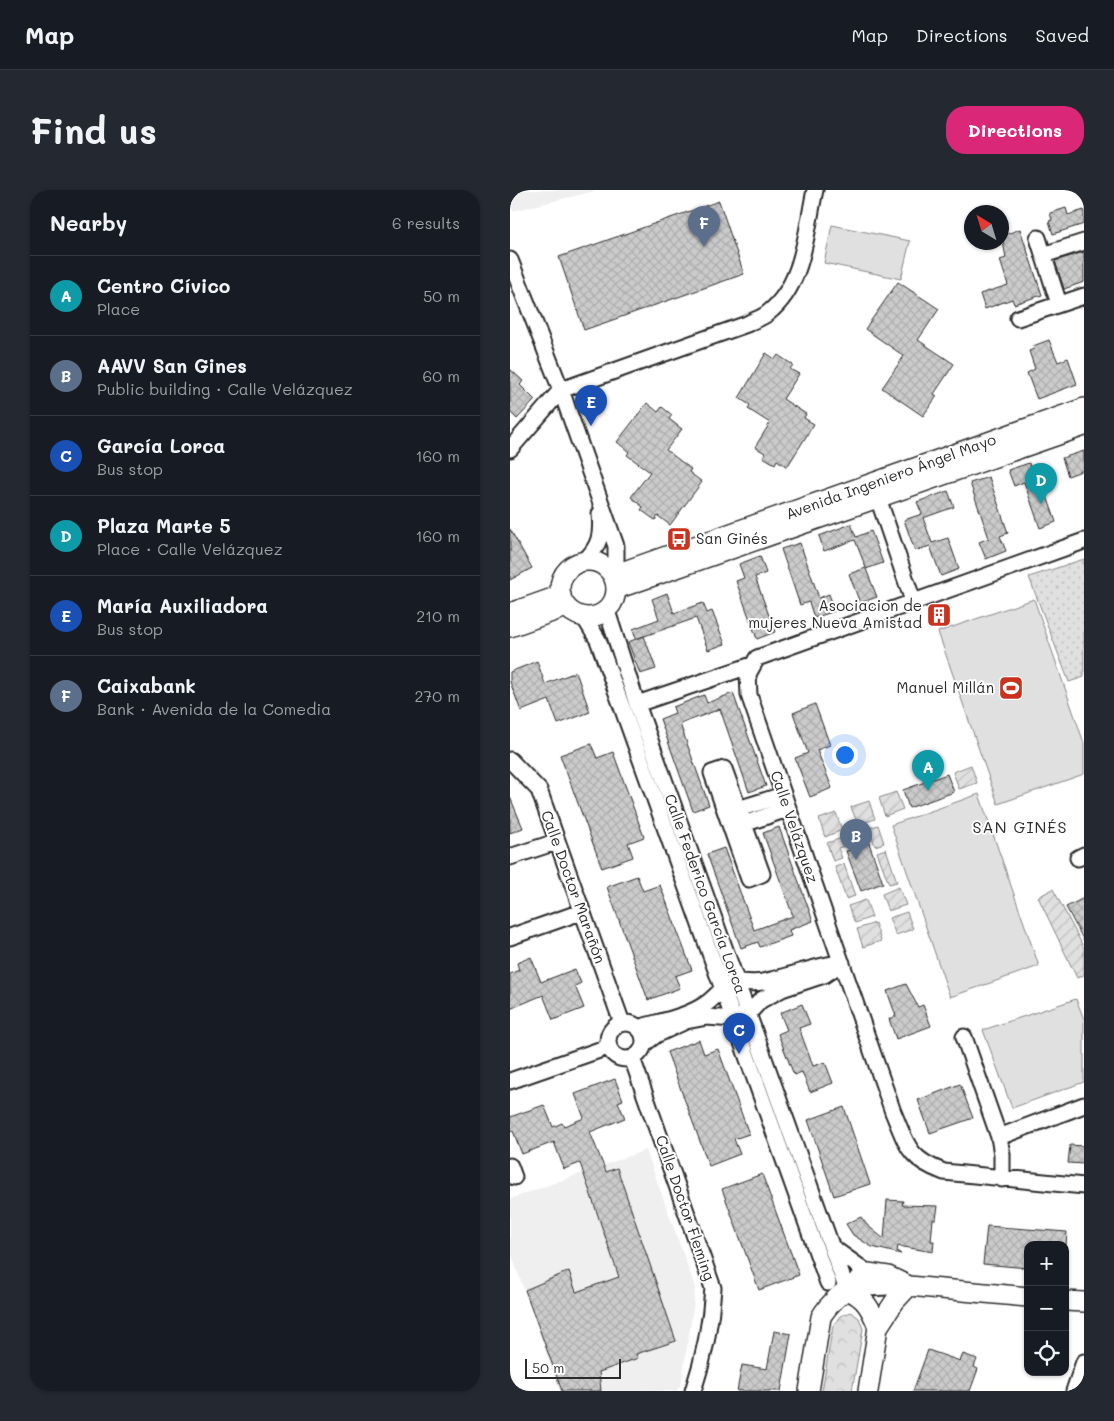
<!DOCTYPE html>
<html lang="en">
<head>
<meta charset="utf-8">
<style>
  :root { --surface:#171b24; --page:#242831; --text:#f1f3f6; --muted:#9ea1a6; --line:#363941; --accent:#db2777 }
  body { margin:0; font-family:Mali,sans-serif; background:var(--page); color:var(--text) }
  .controls { position:absolute; right:15px; bottom:15px; display:grid; overflow:hidden; border-radius:10px; box-shadow:0 1px 4px #0004 }
  .controls button { width:45px; height:45px; display:grid; place-items:center; padding:0; border:0; border-bottom:1px solid var(--line); background:var(--surface); color:var(--text); font:25px sans-serif }
  .compass { position:absolute; left:454px; top:15px; width:45px; height:45px; border-radius:50%; background:var(--surface); box-shadow:0 1px 4px #0004; rotate:322deg }
  .scale { position:absolute; left:15px; bottom:12px; width:96px; box-sizing:border-box; padding-left:5px; border:2px solid #2b2b2b; border-top:0; font-size:14px; line-height:18px; white-space:nowrap; color:#2b2b2b; -webkit-text-stroke:4px #fff; paint-order:stroke }
  .you { position:absolute; left:334px; top:564px; width:18px; height:18px; margin:-12px; border:4px solid #fff; border-radius:50%; background:#1a73e8; box-shadow:0 0 0 8px #1a73e833 }
  .badge { display:grid; place-items:center; width:32px; height:32px; border-radius:50%; background:var(--accent); color:#fff; font-size:16px; font-weight:700 }
  .pin { position:absolute; translate:-50% -41px; filter:drop-shadow(0 1px 2px #0008) }
  .pin::after { content:''; position:absolute; top:26px; width:18px; height:15px; background:inherit; clip-path:polygon(0 0,100% 0,50% 100%) }
  .list { margin:0; padding:0; list-style:none }
  h2 { display:flex; justify-content:space-between; align-items:center; height:65px; margin:0; padding:0 20px; font-size:21px }
  h2 small { font-size:16px; font-weight:400; color:var(--muted) }
  .list li { display:grid; grid-template-columns:32px 1fr auto; gap:15px; align-items:center; box-sizing:border-box; height:80px; padding:0 20px; border-top:1px solid var(--line) }
  .list b { display:block; font-size:19px; white-space:nowrap }
  .list p { margin:0; font-size:16px; white-space:nowrap; color:var(--muted) }
  .list em { font-size:16px; font-style:normal; color:var(--muted) }
  .icon { flex:none; width:28px; height:28px; fill:none; stroke:currentColor; stroke-width:2; stroke-linecap:round; stroke-linejoin:round }
  .map { position:relative; flex:none; width:574px; height:1201px; overflow:hidden; border-radius:20px }
  header { display:flex; align-items:center; gap:30px; box-sizing:border-box; height:70px; padding:0 25px; background:var(--surface); border-bottom:1px solid var(--line) }
  header strong { font-size:24px }
  nav { display:flex; gap:28px; margin-inline-start:auto; font-size:18px }
  .intro { display:flex; align-items:center; justify-content:space-between; box-sizing:border-box; height:120px; padding:0 30px }
  h1 { margin:0; font-size:35px }
  .button { padding:12px 22px; border-radius:20px; background:var(--accent); color:#fff; font-size:18px; font-weight:700 }
  main { display:flex; gap:30px; padding:0 30px }
  aside { flex:1; background:var(--surface); border-radius:20px; box-shadow:0 1px 4px #0004 }
  .map>svg:first-child { display:block }
</style>
</head>
<body>
<header>
<strong>Map</strong>
<nav><a>Map</a><a>Directions</a><a>Saved</a></nav>
</header>
<div class="intro"><h1>Find us</h1><a class="button">Directions</a></div>
<main>
<aside>
<h2>Nearby<small>6 results</small></h2>
<ul class="list">
<li><span class="badge" style="background:#0f9aa8">A</span><div><b>Centro Cívico</b><p>Place</p></div><em>50 m</em></li>
<li><span class="badge" style="background:#5c6f8a">B</span><div><b>AAVV San Gines</b><p>Public building · Calle Velázquez</p></div><em>60 m</em></li>
<li><span class="badge" style="background:#1a4fb4">C</span><div><b>García Lorca</b><p>Bus stop</p></div><em>160 m</em></li>
<li><span class="badge" style="background:#0f9aa8">D</span><div><b>Plaza Marte 5</b><p>Place · Calle Velázquez</p></div><em>160 m</em></li>
<li><span class="badge" style="background:#1a4fb4">E</span><div><b>María Auxiliadora</b><p>Bus stop</p></div><em>210 m</em></li>
<li><span class="badge" style="background:#5c6f8a">F</span><div><b>Caixabank</b><p>Bank · Avenida de la Comedia</p></div><em>270 m</em></li>
</ul>
</aside>
<div class="map">
<svg width="574" height="1201" viewBox="0 0 574 1201">
  <defs>
    <pattern id="grass-dots" width="8" height="8" patternUnits="userSpaceOnUse" patternTransform="scale(1.25)"><rect width="8" height="8" fill="#e0e0e0"/><path d="M2 2h.1M6 6h.1" fill="none" stroke="#c0c0c0" stroke-width="1.8" stroke-linecap="round"/></pattern>
    <pattern id="forest-crowns" width="20" height="18" patternUnits="userSpaceOnUse" patternTransform="scale(1.25)"><rect width="20" height="18" fill="#e0e0e0"/><path d="M2 6a3 3 0 1 1 6 0M12 15a3 3 0 1 1 6 0" fill="none" stroke="#c0c0c0"/></pattern>
    <pattern id="garden-furrows" width="10" height="10" patternUnits="userSpaceOnUse" patternTransform="scale(1.25)"><rect width="10" height="10" fill="#e0e0e0"/><path d="M-1 1l2-2M0 10L10 0M9 11l2-2" fill="none" stroke="#c0c0c0"/></pattern>
    <pattern id="building-cross-hatch" width="8" height="8" patternUnits="userSpaceOnUse" patternTransform="scale(1.25)"><rect width="8" height="8" fill="#cbcbcb"/><path d="M0 0l8 8M0 8l8-8" fill="none" stroke="#aeaeae"/></pattern>
  </defs>
  <rect width="100%" height="100%" fill="#fff"/>
  <filter id="ink" filterUnits="userSpaceOnUse"><feTurbulence type="fractalNoise" baseFrequency=".02" numOctaves="2"/><feDisplacementMap in="SourceGraphic" scale="10" xChannelSelector="R" yChannelSelector="G"/><feConvolveMatrix kernelMatrix="1 2 1 2 8 2 1 2 1" color-interpolation-filters="sRGB"/></filter>
  <g filter="url(#ink)">
    <path fill="#efefef" d="M0,0H89L3,21L0,11Z
      M136,960L185,1097L184,1113L171,1195L166,1201H50L0,1060V1009Z"/>
    <path fill="url(#grass-dots)" stroke="#868686" d="M574,369V487L559,492L519,387Z"/>
    <path fill="url(#forest-crowns)" stroke="#868686" d="M341,1122L349,1128L353,1139L342,1201H312L323,1135L330,1126Z"/>
    <path fill="url(#garden-furrows)" stroke="#868686" d="M461,575L467,593L449,599L443,582Z
      M386,602L393,619L375,626L369,608Z
      M359,611L365,629L348,635L341,617Z
      M326,623L332,640L315,647L309,629Z
      M368,635L374,653L365,656L362,647L353,649L350,641Z
      M335,647L338,655L328,658L332,668L323,671L317,653Z
      M376,659L387,692L379,694L367,662Z
      M334,674L345,706L336,709L325,677Z
      M389,697L396,715L378,721L372,704Z
      M543,699L574,758V785L567,788L528,707Z
      M356,710L362,727L345,733L338,716Z
      M397,722L403,739L386,745L379,728Z
      M365,733L371,751L353,757L347,739Z"/>
    <path fill="#e0e0e0" stroke="#868686" d="M322,35L400,51L391,89L314,73Z
      M524,409L574,553V584L488,614L428,442Z
      M469,604L529,776L440,807L381,635Z
      M566,809L574,829V892L502,918L473,840Z"/>
    <path fill="url(#building-cross-hatch)" stroke="#2b2b2b" d="M209,11L234,84L74,140L49,67Z
      M556,18L558,25L574,20V34L543,44L539,31L542,30L540,23Z
      M510,39L532,105L504,114L502,109L475,119L470,104L498,95L490,70L496,68L492,46Z
      M574,62V92L554,99L545,71Z
      M388,92L429,119L408,150L444,174L424,204L427,206L413,226L372,198L394,166L355,139Z
      M539,150L548,172L558,168L567,194L527,209L517,183L525,179L519,161L524,159L523,156Z
      M256,163L265,169L268,165L283,175L280,179L289,184L273,209L296,224L294,228L304,234L277,277L267,270L265,274L253,267L255,263L245,257L260,233L238,219L240,215L229,208Z
      M0,179L13,191L10,195L25,210L7,229L0,222Z
      M137,213L148,222L152,217L162,225L159,229L172,239L156,260L181,279L179,282L192,292L160,335L148,326L145,330L131,320L133,317L121,307L140,282L117,265L119,262L107,252Z
      M574,261V280L558,286L552,268Z
      M519,273L523,285L529,283L546,332L530,338L514,292L504,296L498,280Z
      M479,287L498,343L490,346L496,361L476,369L469,352L479,348L460,293Z
      M438,301L444,317L413,328L422,353L438,348L449,379L431,386L420,356L405,361L394,330L412,324L407,312Z
      M341,334L346,347L361,341L373,373L356,379L367,407L350,413L339,384L356,378L345,350L314,361L309,346Z
      M0,339L22,378L0,390Z
      M290,353L309,408L319,404L325,421L304,428L299,412L290,415L271,359Z
      M250,366L256,383L245,387L265,442L247,449L226,391L234,388L229,374Z
      M157,403L164,423L193,413L197,423L202,421L215,454L198,460L186,428L126,449L123,439L149,429L142,409Z
      M134,446L146,479L130,484L118,452Z
      M27,471L35,494L66,482L80,522L48,534L39,510L11,521L0,492V482Z
      M223,503L256,596L239,602L210,519L170,534L199,615L183,621L150,529L165,523L163,517L194,505L197,513Z
      M305,514L320,555L307,560L322,598L300,607L285,568L298,563L283,523Z
      M81,554L87,568L103,562L134,647L118,653L123,667L92,678L50,565Z
      M437,584L444,602L399,618L393,600Z
      M0,607L13,638L0,643Z
      M269,637L303,731L279,740L281,746L250,757L248,752L231,758L197,664L214,658L244,740L283,726L253,643Z
      M359,653L373,693L351,701L336,661Z
      M127,686L133,701L150,695L182,780L165,786L170,798L138,810L97,697Z
      M574,708V751L556,717Z
      M21,767L31,792L65,779L71,793L65,796L74,818L43,830L33,805L0,819V784L9,780L7,773Z
      M396,794L408,817L413,815L421,836L386,849L379,829L386,826L377,801Z
      M292,814L300,834L289,838L303,876L315,872L323,893L300,902L292,882L284,885L268,844L277,840L270,823Z
      M189,850L194,864L208,859L239,944L224,949L230,964L199,976L157,862Z
      M105,889L113,910L108,912L115,928L80,942L96,982L107,978L166,1151L126,1164L128,1168L89,1182L91,1201H52L15,1100L59,1081L66,1102L109,1087L70,973L54,979L44,952L12,964L3,941L0,942V927L34,915L43,937L52,933L54,936L74,928L65,904Z
      M450,894L463,928L420,943L408,910Z
      M334,917L360,994L324,1006L298,930Z
      M560,955L574,956V974L558,973Z
      M252,984L289,1085L249,1100L212,999Z
      M377,1010L393,1011L392,1015L428,1016L426,1029H423L421,1051H424L423,1062L388,1056L387,1061L391,1064L362,1057L343,1045L336,1034L351,1027L357,1035L374,1049Z
      M477,1036L557,1042L556,1055H518V1078L473,1074Z
      M264,1141L281,1144L271,1201H227L232,1175L257,1179Z
      M418,1160L450,1171L453,1164L467,1169L464,1177L468,1179L460,1201H403Z"/>
    <g fill="none" stroke-linecap="round" stroke-linejoin="round">
      <defs>
        <path id="minor" d="M528,48L549,114
          M533,65L574,52
          M0,70L51,200L106,356V375L103,385
          M508,128L574,106
          M0,259L51,200L237,134C244,130 252,128 258,123C294,95 296,41 305,0
          M365,299L403,411
          M574,351L247,468L238,484L239,505L383,922C397,955 398,969 434,982L574,996
          M74,371C90,357 92,344 90,324
          M97,421L127,514L337,1100
          M74,427L88,450L318,1093
          M127,514L242,475
          M0,570L29,600L112,833
          M214,579L252,684L239,689L202,583Z
          M228,619L273,605
          M234,634L277,619
          M0,667L46,652
          M568,668L574,665
          M0,747L71,722
          M98 851a18 18 0 1 1 36 0a18 18 0 1 1-36 0Z
          M128,838C151,831 178,827 197,813C207,806 212,796 225,793C233,791 243,794 252,792C279,787 303,776 331,773
          M454,847L489,947L492,964V989
          M134,854L146,845L176,831L197,827L223,829L238,824L251,810L272,799L314,785L332,773
          M122,868L203,1098C201,1132 194,1168 183,1201
          M0,891L98,857
          M489,947L574,915
          M0,976L4,987
          M323,1058L358,1083
          M336,1099L399,1096
          M564,1201L574,1172"/>
        <path id="major" d="M50 399a28 28 0 1 1 56 0a28 28 0 1 1-56 0Z
          M103,385L574,218
          M106,399L574,236
          M0,423L51,405
          M0,437L56,417
          M337,1100C355,1107 361,1119 368,1137
          M555,1111L574,1112
          M299,1201L311,1127C322,1108 341,1097 358,1083L378,1086L399,1096L518,1107
          M358,1201L368,1137L385,1111L399,1096"/>
      </defs>
      <use href="#minor" stroke="#2b2b2b" stroke-width="19"/>
      <use href="#major" stroke="#2b2b2b" stroke-width="22"/>
      <use href="#minor" stroke="#fff" stroke-width="15"/>
      <use href="#major" stroke="#fff" stroke-width="19"/>
    </g>
  </g>
  <defs>
    <symbol id="bus-square" viewBox="-11 -11 22 22"><rect x="-9" y="-9" width="18" height="18" rx="4" fill="#c8321e" stroke="#fff"/><path d="M-5-6H5V4H4V6H2V4H-2V6H-4V4H-5ZM-3.5-4V0h7V-4ZM-3.5 1.2v1.5H-2V1.2ZM2 1.2v1.5H3.5V1.2Z" fill="#fff"/></symbol>
    <symbol id="building-square" viewBox="-11 -11 22 22"><rect x="-9" y="-9" width="18" height="18" rx="4" fill="#c8321e" stroke="#fff"/><path d="M-4-6H4V6H1V3H-1V6H-4ZM-2.5-4.3h1.7v1.8h-1.7ZM.8-4.3h1.7v1.8H.8ZM-2.5-1h1.7V.8h-1.7ZM.8-1h1.7V.8H.8Z" fill="#fff"/></symbol>
    <symbol id="stadium-square" viewBox="-11 -11 22 22"><rect x="-9" y="-9" width="18" height="18" rx="4" fill="#c8321e" stroke="#fff"/><path d="M0-5a6.5 5 0 1 0 0 10a6.5 5 0 1 0 0-10ZM-3.5-1.8h7v3.6h-7Z" fill="#fff"/></symbol>
  </defs>
  <g fill-rule="evenodd">
    <use href="#bus-square" x="155" y="335" width="28" height="28"/>
    <use href="#building-square" x="415" y="411" width="28" height="28"/>
    <use href="#stadium-square" x="487" y="484" width="28" height="28"/>
  </g>
  <g text-anchor="middle" stroke-width="4" stroke-linejoin="round" paint-order="stroke">
    <g font-size="15" fill="#2b2b2b" stroke="#fff">
      <text transform="translate(381 287) rotate(-20)" y="5">Avenida Ingeniero Ángel Mayo</text>
      <text transform="translate(284 637) rotate(71)" y="5">Calle Velázquez</text>
      <text transform="translate(63 697) rotate(70)" y="5">Calle Doctor Marañón</text>
      <text transform="translate(195 704) rotate(70)" y="5">Calle Federico García Lorca</text>
      <text transform="translate(175 1018) rotate(71)" y="5">Calle Doctor Fleming</text>
    </g>
    <g font-size="15" fill="#2b2b2b" stroke="#fff" text-anchor="end">
      <text x="186" y="354" text-anchor="start">San Ginés</text>
      <text x="412" y="421">Asociacion de<tspan x="412" dy="17">mujeres Nueva Amistad</tspan></text>
      <text x="484" y="503">Manuel Millán</text>
    </g>
    <g font-size="16" letter-spacing="1" fill="#2b2b2b" stroke="#fff">
      <text x="510" y="643">SAN GINÉS</text>
    </g>
  </g>
</svg>
<div class="controls">
<button>+</button>
<button>−</button>
<button><svg class="icon" aria-label="locate" viewBox="0 0 24 24"><circle cx="12" cy="12" r="6"/><path d="M12 2v4M12 18v4M2 12h4M18 12h4"/></svg></button>
</div>
<svg class="compass" viewBox="-18 -18 36 36"><path d="M0-13l5 13h-10z" fill="#e53935"/><path d="M0 13l5-13h-10z" fill="#9ea1a6"/></svg>
<div class="scale">50 m</div>
<div class="you"></div>
<div class="pin badge" style="left:418px;top:601px;background:#0f9aa8">A</div>
<div class="pin badge" style="left:346px;top:670px;background:#5c6f8a">B</div>
<div class="pin badge" style="left:229px;top:864px;background:#1a4fb4">C</div>
<div class="pin badge" style="left:531px;top:314px;background:#0f9aa8">D</div>
<div class="pin badge" style="left:81px;top:236px;background:#1a4fb4">E</div>
<div class="pin badge" style="left:194px;top:57px;background:#5c6f8a">F</div>
</div>
</main>
</body>
</html>
